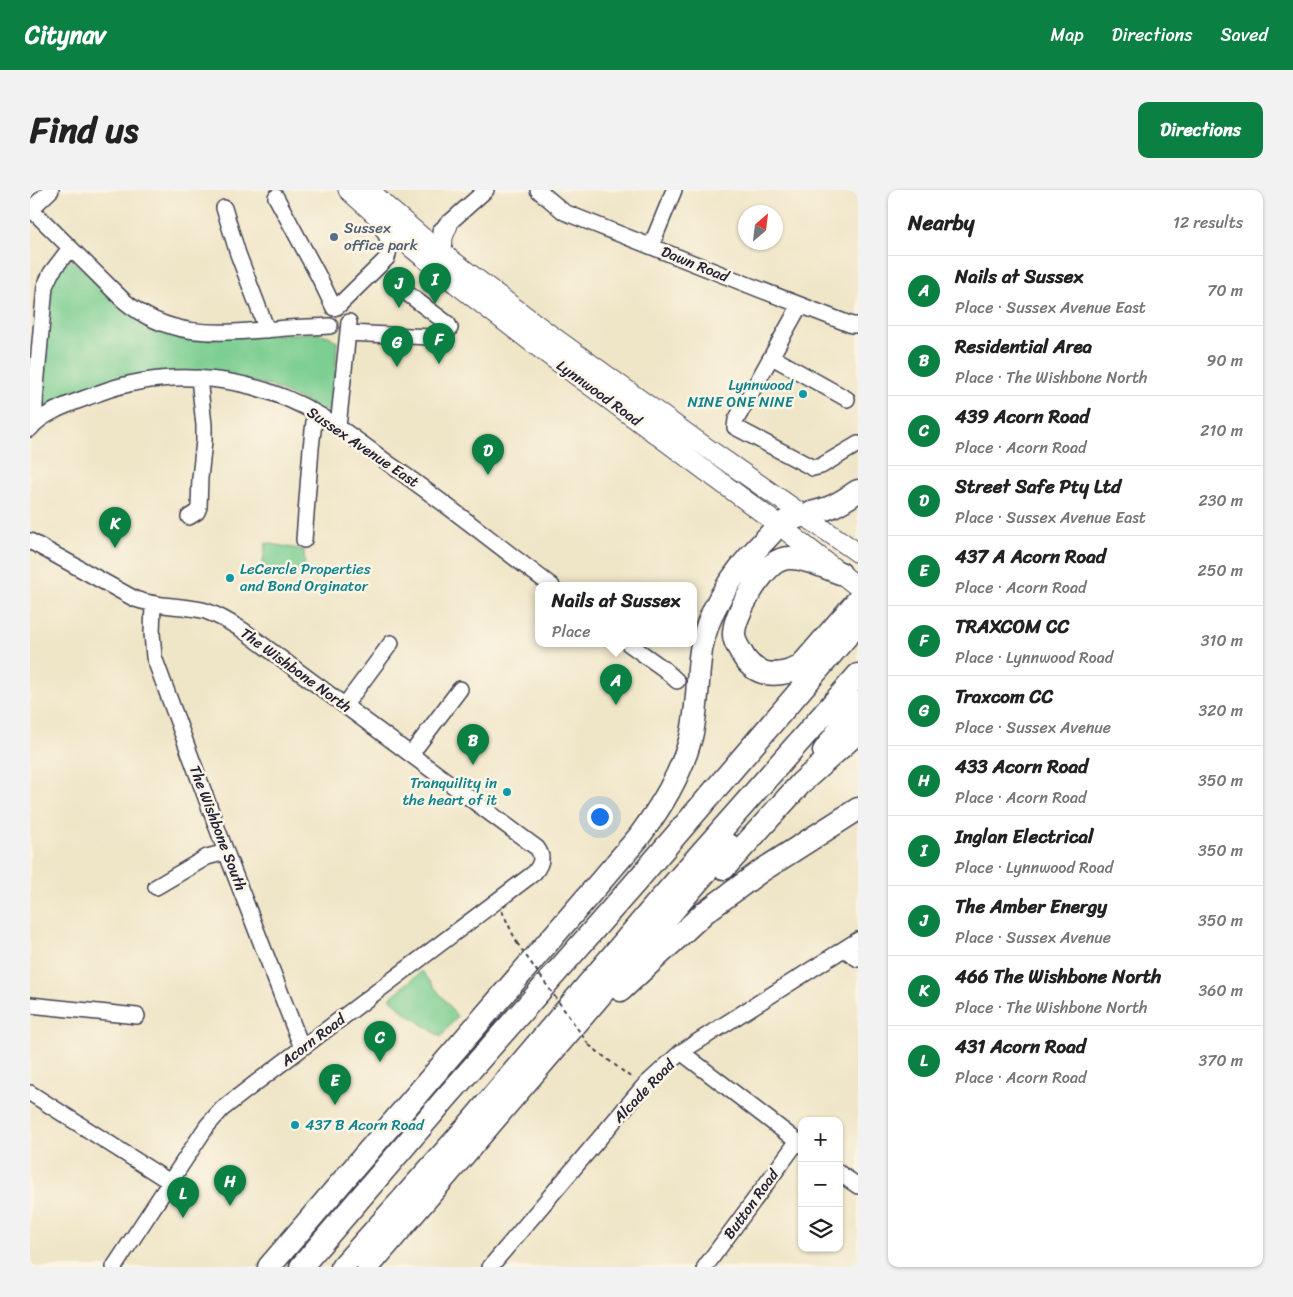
<!DOCTYPE html>
<html lang="en">
<head>
<meta charset="utf-8">
<style>
  :root { --surface:#fff; --page:#f2f2f2; --text:#222; --muted:#767676; --line:#e0e0e0; --accent:#0b8043 }
  body { margin:0; font-family:Sriracha,sans-serif; background:var(--page); color:var(--text) }
  .controls { position:absolute; right:15px; bottom:15px; display:grid; overflow:hidden; border-radius:10px; box-shadow:0 1px 4px #0004 }
  .controls button { width:45px; height:45px; display:grid; place-items:center; padding:0; border:0; border-bottom:1px solid var(--line); background:var(--surface); color:var(--text); font:25px sans-serif }
  .compass { position:absolute; left:708px; top:15px; width:45px; height:45px; border-radius:50%; background:var(--surface); box-shadow:0 1px 4px #0004; rotate:28deg }
  .you { position:absolute; left:569px; top:626px; width:18px; height:18px; margin:-12px; border:4px solid #fff; border-radius:50%; background:#1a73e8; box-shadow:0 0 0 8px #1a73e833 }
  .badge { display:grid; place-items:center; width:32px; height:32px; border-radius:50%; background:var(--accent); color:#fff; font-size:16px; font-weight:700 }
  .pin { position:absolute; translate:-50% -41px; filter:drop-shadow(0 1px 2px #0008) }
  .pin::after { content:''; position:absolute; top:26px; width:18px; height:15px; background:inherit; clip-path:polygon(0 0,100% 0,50% 100%) }
  .popup { position:absolute; left:505px; top:392px; width:162px; height:65px; box-sizing:border-box; display:grid; place-content:center; border-radius:10px; background:var(--surface); filter:drop-shadow(0 1px 4px #0005); font-size:16px; white-space:nowrap; color:var(--muted) }
  .popup b { font-size:19px; color:var(--text) }
  .popup::after { content:''; position:absolute; left:50%; top:100%; margin-left:-10px; border:10px solid transparent; border-top-color:var(--surface) }
  .list { margin:0; padding:0; list-style:none }
  h2 { display:flex; justify-content:space-between; align-items:center; height:65px; margin:0; padding:0 20px; font-size:21px }
  h2 small { font-size:16px; font-weight:400; color:var(--muted) }
  .list li { display:grid; grid-template-columns:32px 1fr auto; gap:15px; align-items:center; box-sizing:border-box; height:70px; padding:0 20px; border-top:1px solid var(--line) }
  .list b { display:block; font-size:19px; white-space:nowrap }
  .list p { margin:0; font-size:16px; white-space:nowrap; color:var(--muted) }
  .list em { font-size:16px; font-style:normal; color:var(--muted) }
  .icon { flex:none; width:28px; height:28px; fill:none; stroke:currentColor; stroke-width:2; stroke-linecap:round; stroke-linejoin:round }
  .map { position:relative; flex:none; width:828px; height:1077px; overflow:hidden; border-radius:10px }
  header { display:flex; align-items:center; gap:30px; box-sizing:border-box; height:70px; padding:0 25px; background:var(--accent); color:#fff }
  header strong { font-size:24px }
  nav { display:flex; gap:28px; margin-inline-start:auto; font-size:18px }
  .intro { display:flex; align-items:center; justify-content:space-between; box-sizing:border-box; height:120px; padding:0 30px }
  h1 { margin:0; font-size:35px }
  .button { padding:12px 22px; border-radius:10px; background:var(--accent); color:#fff; font-size:18px; font-weight:700 }
  main { display:flex; gap:30px; padding:0 30px }
  aside { flex:1; background:var(--surface); border-radius:10px; box-shadow:0 1px 4px #0004 }
  .map>svg:first-child { display:block }
</style>
</head>
<body>
<header>
<strong>Citynav</strong>
<nav><a>Map</a><a>Directions</a><a>Saved</a></nav>
</header>
<div class="intro"><h1>Find us</h1><a class="button">Directions</a></div>
<main>
<div class="map">
<svg width="828" height="1077" viewBox="0 0 828 1077">
  <rect width="100%" height="100%" fill="#fcf5e5"/>
  <filter id="ink" filterUnits="userSpaceOnUse"><feTurbulence type="fractalNoise" baseFrequency=".02" numOctaves="2"/><feDisplacementMap in="SourceGraphic" scale="10" xChannelSelector="R" yChannelSelector="G"/><feConvolveMatrix kernelMatrix="1 2 1 2 8 2 1 2 1" color-interpolation-filters="sRGB"/></filter>
  <filter id="wash" filterUnits="userSpaceOnUse"><feTurbulence type="fractalNoise" baseFrequency=".0096" numOctaves="4" result="noise"/><feDisplacementMap in="SourceGraphic" scale="20" xChannelSelector="R" yChannelSelector="G"/><feGaussianBlur stdDeviation="1.12" result="paint"/><feColorMatrix in="noise" values="0 0 0 0 0 0 0 0 0 0 0 0 0 0 0 0 0 1.4 0 .05"/><feComposite in="paint" operator="in"/></filter>
  <g filter="url(#wash)">
    <rect width="100%" height="100%" fill="#efe5c7"/>
    <path fill="#7bce91" stroke="#4e7866" d="M39,68L118,134L156,148L286,143L299,146L307,152L303,224L240,196L184,183L99,186L12,219L21,103L18,88Z
      M236,353L274,360L275,382L232,377Z
      M392,781L427,826L411,847L373,821L360,808Z"/>
  </g>
  <g filter="url(#ink)">
    <g fill="none" stroke-linecap="round" stroke-linejoin="round">
      <defs>
        <path id="minor" d="M508,0L534,22L549,28L721,96L822,135H828
          M246,7L289,87L304,118
          M0,18L93,110C144,153 197,142 258,138C272,137 286,137 300,136
          M194,18L208,64L237,140
          M1,19L21,0
          M410,41L456,0
          M621,56L644,0
          M770,115L706,230L705,237L783,278L791,276L828,254
          M307,117L357,68L360,56L358,49L349,32
          M318,143L400,147C409,147 416,146 420,138L418,134L366,95
          M742,167L817,209
          M4,233L6,197L15,96L21,83L40,58
          M308,237L319,132
          M0,239C13,221 49,211 69,203C142,176 225,186 291,226C316,241 339,259 362,276C417,314 468,356 522,396
          M159,327L167,322L169,317L170,288L174,251V235L169,188
          M274,350L281,258L285,223
          M0,351L105,409C127,417 150,415 172,420C187,424 201,433 214,441L507,658C514,667 511,675 504,683L227,892L192,919L177,936L84,1077
          M123,414L122,443L124,467L196,662L272,858
          M599,454L634,479L647,491
          M315,515L361,453
          M381,564L430,499
          M126,697L177,667L196,662
          M814,759L828,769
          M0,815L107,826
          M651,862L772,955
          M0,903L140,992
          M809,983L828,996
          M460,1077L613,897L651,862L828,750
          M675,1077L767,952"/>
        <path id="major" d="M318,0L383,59L426,94L505,155L749,335L828,397
          M340,0L356,16L398,52L518,143L677,258L828,363
          M412,63L413,47L418,35"/>
        <path id="highway" d="M810,383C796,378 775,367 759,368C756,368 750,370 748,371C731,379 703,426 704,445C704,451 708,457 711,462C723,487 747,488 770,477L828,410
          M794,561L828,513
          M694,678L772,592L828,542
          M591,800L674,723L731,681L828,619
          M239,1077L395,895L608,648C631,617 651,585 661,547C668,519 667,489 671,460C678,418 703,383 732,353C738,347 743,341 748,336C760,327 784,323 798,318C809,314 818,307 828,301
          M271,1077L414,910L604,694L828,433
          M312,1077L436,938L627,713L828,485
          M338,1077C459,937 578,795 699,655"/>
      </defs>
      <use href="#minor" stroke="#413f50" stroke-width="18"/>
      <use href="#major" stroke="#413f50" stroke-width="21"/>
      <use href="#highway" stroke="#413f50" stroke-width="25"/>
      <path stroke="#413f50" stroke-width="2" stroke-dasharray="4 4" stroke-linecap="butt" d="M472,721L487,753
        M559,855L603,889"/>
      <use href="#minor" stroke="#fff" stroke-width="15"/>
      <use href="#major" stroke="#fff" stroke-width="19"/>
      <use href="#highway" stroke="#fff" stroke-width="22"/>
      <path stroke="#413f50" stroke-width="2" stroke-dasharray="4 4" stroke-linecap="butt" d="M487,753L559,855"/>
    </g>
  </g>
  <circle fill="#5c6f8a" stroke="#fcf5e5" stroke-width="2" cx="304" cy="47" r="5"/>
  <g fill="#0f9aa8" stroke="#fcf5e5" stroke-width="2">
    <circle cx="773" cy="204" r="5"/>
    <circle cx="200" cy="388" r="5"/>
    <circle cx="477" cy="602" r="5"/>
    <circle cx="265" cy="935" r="5"/>
  </g>
  <g text-anchor="middle" stroke-width="5" stroke-linejoin="round" paint-order="stroke">
    <g font-size="15" fill="#4e5e75" stroke="#fcf5e5" text-anchor="start">
      <text x="314" y="43">Sussex<tspan x="314" dy="17">office park</tspan></text>
    </g>
    <g font-size="15" fill="#22223b" stroke="#fcf5e5">
      <text transform="translate(665 74) rotate(22)" y="5">Dawn Road</text>
      <text transform="translate(569 203) rotate(36)" y="5">Lynnwood Road</text>
      <text transform="translate(333 257) rotate(34)" y="5">Sussex Avenue East</text>
      <text transform="translate(266 480) rotate(36)" y="5">The Wishbone North</text>
      <text transform="translate(188 638) rotate(69)" y="5">The Wishbone South</text>
      <text transform="translate(283 850) rotate(-37)" y="5">Acorn Road</text>
      <text transform="translate(614 901) rotate(-46)" y="5">Alcade Road</text>
      <text transform="translate(721 1014) rotate(-54)" y="5">Button Road</text>
    </g>
    <g font-size="15" fill="#0d838f" stroke="#fcf5e5" text-anchor="end">
      <text x="763" y="200">Lynnwood<tspan x="763" dy="17">NINE ONE NINE</tspan></text>
      <text x="210" y="384" text-anchor="start">LeCercle Properties<tspan x="210" dy="17">and Bond Orginator</tspan></text>
      <text x="467" y="598">Tranquility in<tspan x="467" dy="17">the heart of it</tspan></text>
      <text x="275" y="940" text-anchor="start">437 B Acorn Road</text>
    </g>
  </g>
</svg>
<div class="controls">
<button>+</button>
<button>−</button>
<button><svg class="icon" aria-label="layers" viewBox="0 0 24 24"><path d="M12 4l9 5-9 5-9-5zM3 14l9 5 9-5"/></svg></button>
</div>
<svg class="compass" viewBox="-18 -18 36 36"><path d="M0-13l5 13h-10z" fill="#e53935"/><path d="M0 13l5-13h-10z" fill="#767676"/></svg>
<div class="you"></div>
<div class="pin badge" style="left:586px;top:515px">A</div>
<div class="popup"><b>Nails at Sussex</b>Place</div>
<div class="pin badge" style="left:443px;top:575px">B</div>
<div class="pin badge" style="left:350px;top:872px">C</div>
<div class="pin badge" style="left:458px;top:285px">D</div>
<div class="pin badge" style="left:305px;top:915px">E</div>
<div class="pin badge" style="left:409px;top:174px">F</div>
<div class="pin badge" style="left:367px;top:177px">G</div>
<div class="pin badge" style="left:200px;top:1016px">H</div>
<div class="pin badge" style="left:405px;top:114px">I</div>
<div class="pin badge" style="left:369px;top:118px">J</div>
<div class="pin badge" style="left:85px;top:358px">K</div>
<div class="pin badge" style="left:153px;top:1028px">L</div>
</div>
<aside>
<h2>Nearby<small>12 results</small></h2>
<ul class="list">
<li><span class="badge">A</span><div><b>Nails at Sussex</b><p>Place · Sussex Avenue East</p></div><em>70 m</em></li>
<li><span class="badge">B</span><div><b>Residential Area</b><p>Place · The Wishbone North</p></div><em>90 m</em></li>
<li><span class="badge">C</span><div><b>439 Acorn Road</b><p>Place · Acorn Road</p></div><em>210 m</em></li>
<li><span class="badge">D</span><div><b>Street Safe Pty Ltd</b><p>Place · Sussex Avenue East</p></div><em>230 m</em></li>
<li><span class="badge">E</span><div><b>437 A Acorn Road</b><p>Place · Acorn Road</p></div><em>250 m</em></li>
<li><span class="badge">F</span><div><b>TRAXCOM CC</b><p>Place · Lynnwood Road</p></div><em>310 m</em></li>
<li><span class="badge">G</span><div><b>Traxcom CC</b><p>Place · Sussex Avenue</p></div><em>320 m</em></li>
<li><span class="badge">H</span><div><b>433 Acorn Road</b><p>Place · Acorn Road</p></div><em>350 m</em></li>
<li><span class="badge">I</span><div><b>Inglan Electrical</b><p>Place · Lynnwood Road</p></div><em>350 m</em></li>
<li><span class="badge">J</span><div><b>The Amber Energy</b><p>Place · Sussex Avenue</p></div><em>350 m</em></li>
<li><span class="badge">K</span><div><b>466 The Wishbone North</b><p>Place · The Wishbone North</p></div><em>360 m</em></li>
<li><span class="badge">L</span><div><b>431 Acorn Road</b><p>Place · Acorn Road</p></div><em>370 m</em></li>
</ul>
</aside>
</main>
</body>
</html>
